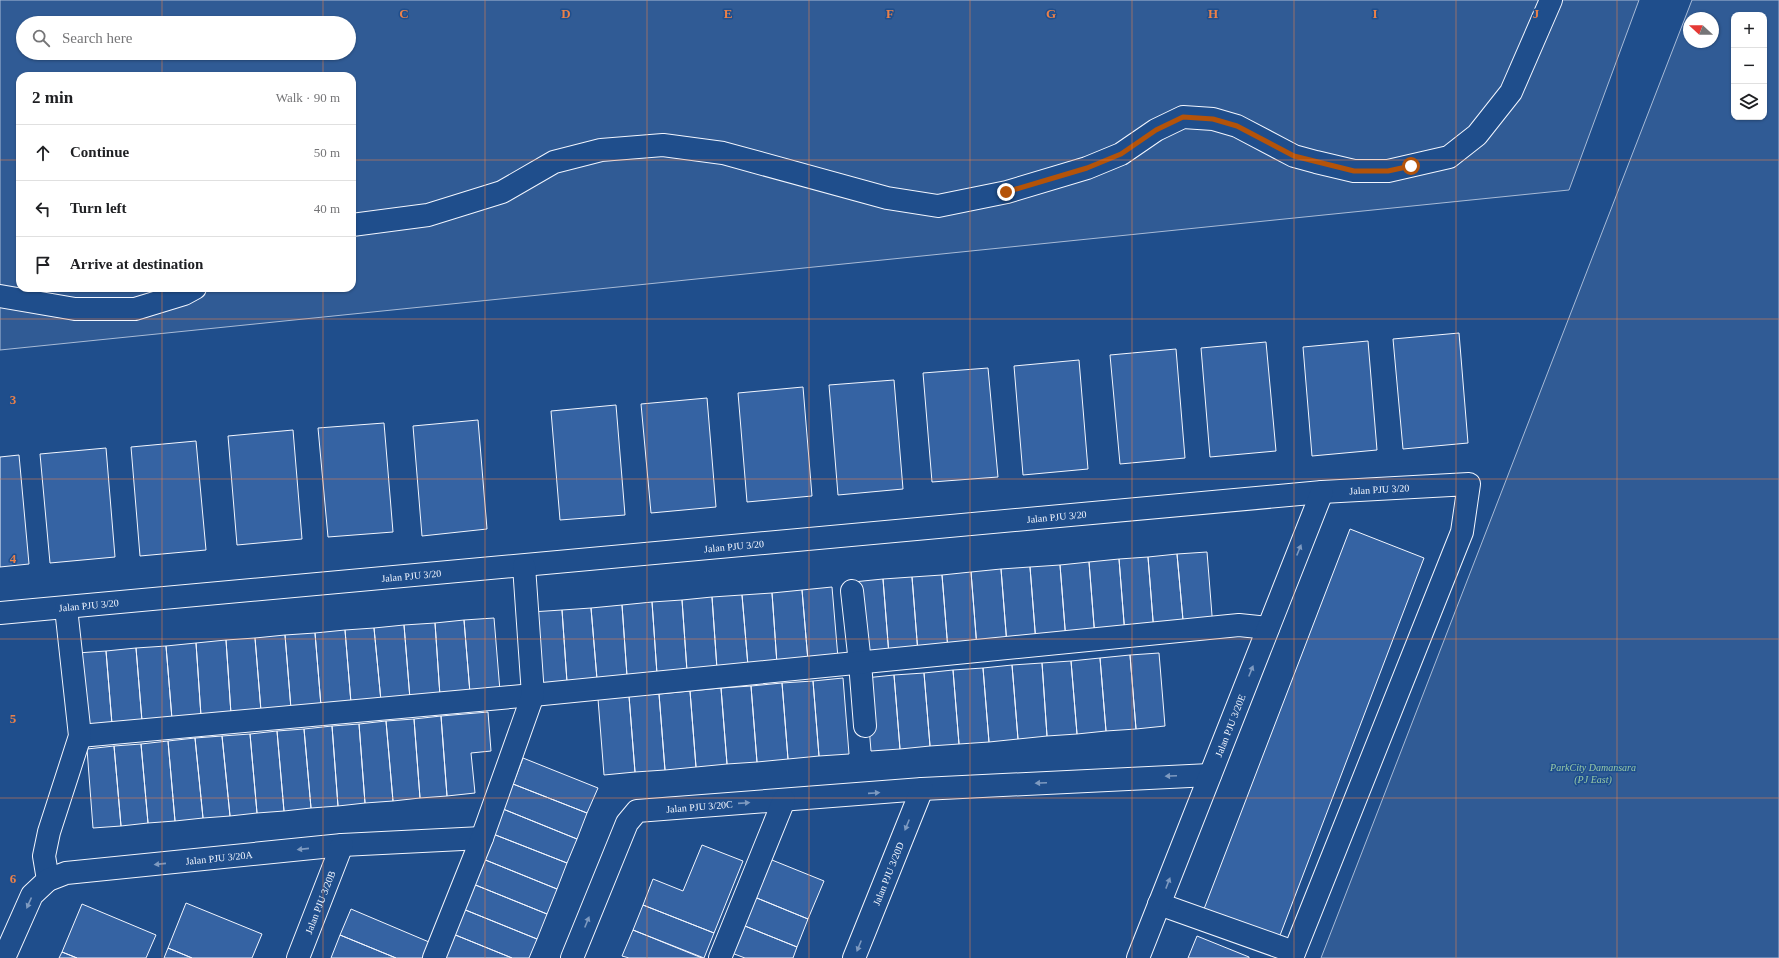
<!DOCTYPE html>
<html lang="en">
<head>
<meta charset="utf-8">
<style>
  :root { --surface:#fff; --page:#f6f6f6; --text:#202124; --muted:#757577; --line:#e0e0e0 }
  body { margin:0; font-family:"Times New Roman",serif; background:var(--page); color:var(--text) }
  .controls { position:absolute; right:12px; top:12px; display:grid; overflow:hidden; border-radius:8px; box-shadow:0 1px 3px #0004 }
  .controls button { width:36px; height:36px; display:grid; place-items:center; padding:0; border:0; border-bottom:1px solid var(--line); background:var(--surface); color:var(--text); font:20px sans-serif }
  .compass { position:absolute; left:1683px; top:12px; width:36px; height:36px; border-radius:50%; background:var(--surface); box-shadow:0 1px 3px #0004; rotate:291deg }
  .stop { position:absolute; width:12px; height:12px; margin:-9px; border:3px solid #b45309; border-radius:50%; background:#fff }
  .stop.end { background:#b45309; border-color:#fff; box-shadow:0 1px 4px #0008 }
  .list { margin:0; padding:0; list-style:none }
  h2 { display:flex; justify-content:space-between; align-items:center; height:52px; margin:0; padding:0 16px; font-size:17px }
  h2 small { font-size:13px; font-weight:400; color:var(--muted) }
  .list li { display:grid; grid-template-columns:26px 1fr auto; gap:12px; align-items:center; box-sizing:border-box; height:56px; padding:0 16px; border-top:1px solid var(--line) }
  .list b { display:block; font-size:15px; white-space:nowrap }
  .list em { font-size:13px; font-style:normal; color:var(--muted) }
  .icon { flex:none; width:22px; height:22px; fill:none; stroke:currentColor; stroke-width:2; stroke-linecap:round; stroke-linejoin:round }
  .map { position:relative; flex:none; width:1779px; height:958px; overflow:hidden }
  .search { position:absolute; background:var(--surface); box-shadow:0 1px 3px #0004; left:16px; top:16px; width:340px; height:44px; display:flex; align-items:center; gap:10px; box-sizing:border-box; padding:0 14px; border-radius:22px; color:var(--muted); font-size:15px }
  .panel { position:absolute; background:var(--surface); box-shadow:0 1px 3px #0004; left:16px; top:72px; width:340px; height:220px; border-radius:12px }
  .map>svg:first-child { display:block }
</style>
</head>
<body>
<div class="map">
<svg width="1779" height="958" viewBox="0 0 1779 958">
  <rect width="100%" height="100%" fill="#1f4e8c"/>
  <path fill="#305b95" stroke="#a8bbd7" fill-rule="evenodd" d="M0,0H1639L1569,190L0,350ZM23,23H349V53H23ZM20,76H352V288H20Z
    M1692,0H1779V958H1321ZM1734,15H1764V117H1734ZM1689,18H1713V42H1689Z"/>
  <path fill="#3563a3" stroke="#f2f6ff" d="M1459,333L1468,443L1403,449L1393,339Z
    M1368,341L1377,450L1312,456L1303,347Z
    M1266,342L1276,451L1210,457L1201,348Z
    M1176,349L1185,458L1120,464L1110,355Z
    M1079,360L1088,469L1023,475L1014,366Z
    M988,368L998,477L932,482L923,373Z
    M894,380L903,489L838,495L829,385Z
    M803,387L812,496L747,502L738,393Z
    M707,398L716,507L651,513L641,404Z
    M616,405L625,515L560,520L551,411Z
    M478,420L487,529L422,536L413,426Z
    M384,423L393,532L328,537L318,428Z
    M293,430L302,539L237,545L228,436Z
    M196,441L206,550L140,556L131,447Z
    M106,448L115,557L50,563L40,454Z
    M19,455L29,564L0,567V457Z
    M1350,529L1424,558L1279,938L1204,909Z
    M1207,552L1213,628L1184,631L1177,554Z
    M1177,554L1184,631L1154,633L1148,557Z
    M1148,557L1154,633L1125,635L1119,559Z
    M1119,559L1125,635L1095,638L1089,562Z
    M1089,562L1095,638L1066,641L1060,565Z
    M1060,565L1066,641L1036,643L1030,567Z
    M1030,567L1036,643L1007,645L1001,569Z
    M1001,569L1007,645L977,648L971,572Z
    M971,572L977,648L948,650L942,575Z
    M942,575L948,650L918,653L912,577Z
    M912,577L918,653L889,655L883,579Z
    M883,579L889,655L859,658L853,582Z
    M832,587L838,658L808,661L802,590Z
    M802,590L808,661L777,664L772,593Z
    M772,593L777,664L748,666L742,595Z
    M742,595L748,666L717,669L712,597Z
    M712,597L717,669L687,671L682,600Z
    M682,600L687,671L657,674L652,602Z
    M652,602L657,674L627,676L622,605Z
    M622,605L627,676L597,679L591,608Z
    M591,608L597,679L567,682L562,610Z
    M562,610L567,682L537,684L531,612Z
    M494,618L500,691L470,693L464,620Z
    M464,620L470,693L440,696L435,623Z
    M435,623L440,696L410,699L404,625Z
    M404,625L410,699L381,701L374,628Z
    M374,628L381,701L351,703L345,630Z
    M345,630L351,703L321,706L315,633Z
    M315,633L321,706L291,709L285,635Z
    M285,635L291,709L261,711L255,638Z
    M255,638L261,711L231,714L226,640Z
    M226,640L231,714L201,716L196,643Z
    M196,643L201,716L172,719L166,646Z
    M166,646L172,719L142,721L136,648Z
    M136,648L142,721L112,724L106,651Z
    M106,651L112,724L82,726L77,653Z
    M1159,653L1165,726L1136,729L1130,655Z
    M1130,655L1136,729L1106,731L1100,658Z
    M1100,658L1106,731L1077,734L1071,661Z
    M1071,661L1077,734L1047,736L1042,663Z
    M1042,663L1047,736L1018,739L1012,665Z
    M1012,665L1018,739L989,742L983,668Z
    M983,668L989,742L959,744L953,670Z
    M953,670L959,744L930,746L924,673Z
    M924,673L930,746L900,749L894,675Z
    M894,675L900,749L871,751L865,678Z
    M843,678L849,754L819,756L813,681Z
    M813,681L819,756L788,759L782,683Z
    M782,683L788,759L757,762L751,686Z
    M751,686L757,762L727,764L721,688Z
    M721,688L727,764L696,767L690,691Z
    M690,691L696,767L665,770L659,694Z
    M659,694L665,770L635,772L629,696Z
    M629,696L635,772L604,775L598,699Z
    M488,712L491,751L471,753L475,793L447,796L441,716Z
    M441,716L447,796L420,798L414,719Z
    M414,719L420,798L393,801L386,721Z
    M386,721L393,801L365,803L359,724Z
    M359,724L365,803L338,806L332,726Z
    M332,726L338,806L311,808L304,729Z
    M304,729L311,808L284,811L277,731Z
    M277,731L284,811L257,813L250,734Z
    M250,734L257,813L230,816L222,736Z
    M222,736L230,816L203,818L195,738Z
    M195,738L203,818L175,821L168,741Z
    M168,741L175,821L148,823L141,744Z
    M141,744L148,823L121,826L114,746Z
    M114,746L121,826L93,828L87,749Z
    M523,758L598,788L587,813L513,784Z
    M513,784L587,813L577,839L503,809Z
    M503,809L577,839L567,863L493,834Z
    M493,834L567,863L557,889L483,859Z
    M702,845L743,861L714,933L643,905L653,879L683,891Z
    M767,858L824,881L808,919L752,896Z
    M483,859L557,889L547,914L473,884Z
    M473,884L547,914L537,939L463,909Z
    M752,896L808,919L797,947L740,924Z
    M186,903L262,934L252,958H192L168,948Z
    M82,904L156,935L146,958H77L62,952Z
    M643,905L714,933L704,958L633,930Z
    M351,909L429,942L423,958H396L340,935Z
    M463,909L537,939L529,958H512L453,934Z
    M740,924L797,947L793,958H745L729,952Z
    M633,930L702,958H629L622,956Z
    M453,934L512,958H443Z
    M340,935L396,958H331Z
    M1197,936L1249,957V958H1188Z
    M168,948L192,958H164Z
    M62,952L77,958H59Z"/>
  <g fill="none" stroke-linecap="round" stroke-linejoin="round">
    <defs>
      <g id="minor">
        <path d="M352,225L428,215L502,192L554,162L601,150L663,145L723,153L887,198L938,206L1007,192L1087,168L1121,154L1156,130L1183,117L1213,119L1237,126L1294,156L1316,162L1354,171H1388L1449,157L1477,135L1511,92L1551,0"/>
        <path d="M0,296L75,309H135L184,294L195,288"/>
        <path d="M852,591L860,663L865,726"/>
        <path id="s1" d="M0,613L1322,492L1469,484L1462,532L1292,958"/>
        <path d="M80,736L533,695L1239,625L1268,628"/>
        <path d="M48,880L44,856L49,832L80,736L66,608"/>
        <path d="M1159,904L1294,952"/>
        <path id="s2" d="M4,958L32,895L48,880L66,873L342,845L482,838"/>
        <path id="s3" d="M298,958L342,845"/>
        <path d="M434,958L482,838L533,695L524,566"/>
        <path id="s4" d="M572,958L627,823L637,811L922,789L1210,775"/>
        <path d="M720,958L784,800"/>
        <path id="s5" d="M854,958L922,789"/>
        <path id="s6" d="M1138,958L1322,492"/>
      </g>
    </defs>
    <use href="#minor" stroke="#f2f6ff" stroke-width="24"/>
    <use href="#minor" stroke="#1f4e8c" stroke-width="22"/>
  </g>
  <defs><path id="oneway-solid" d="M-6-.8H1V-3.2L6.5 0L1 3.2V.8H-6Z"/></defs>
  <g fill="#7e9ac0">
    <use href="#oneway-solid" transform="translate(1299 550) rotate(-68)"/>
    <use href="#oneway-solid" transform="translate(1251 671) rotate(-68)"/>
    <use href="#oneway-solid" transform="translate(1171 776) rotate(177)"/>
    <use href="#oneway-solid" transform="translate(1041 783) rotate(177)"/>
    <use href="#oneway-solid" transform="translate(874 793) rotate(-4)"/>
    <use href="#oneway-solid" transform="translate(744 803) rotate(-4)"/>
    <use href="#oneway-solid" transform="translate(907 825) rotate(112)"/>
    <use href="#oneway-solid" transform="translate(303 849) rotate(174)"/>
    <use href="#oneway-solid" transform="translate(160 864) rotate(174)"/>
    <use href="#oneway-solid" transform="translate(1168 883) rotate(-69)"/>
    <use href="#oneway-solid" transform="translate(29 903) rotate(114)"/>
    <use href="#oneway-solid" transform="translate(587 922) rotate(-68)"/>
    <use href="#oneway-solid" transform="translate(859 946) rotate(112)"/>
  </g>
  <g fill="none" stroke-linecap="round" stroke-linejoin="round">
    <path stroke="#b45309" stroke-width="5" d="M1006,192L1087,168L1121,154L1156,130L1183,117L1213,119L1237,126L1294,156L1354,171H1388L1411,166"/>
  </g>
  <path fill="none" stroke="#ea8049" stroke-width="1" stroke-opacity="0.55" d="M162,0V23M323,0V23M485,0V958M647,0V958M809,0V958M970,0V958M1132,0V958M1294,0V958M1456,0V958M1617,0V958M162,53V76M323,53V76M0,160H20M352,160H1779M162,288V958M323,288V958M0,319H1779M0,479H1779M0,639H1779M0,798H1779"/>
  <g text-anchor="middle" stroke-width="3" stroke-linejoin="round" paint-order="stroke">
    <g font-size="10" fill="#f2f6ff" stroke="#1f4e8c">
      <text dy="4" stroke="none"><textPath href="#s1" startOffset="1385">Jalan PJU 3/20</textPath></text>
      <text dy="4" stroke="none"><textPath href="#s1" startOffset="1061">Jalan PJU 3/20</textPath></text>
      <text dy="4" stroke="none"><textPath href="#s1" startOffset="737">Jalan PJU 3/20</textPath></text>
      <text dy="4" stroke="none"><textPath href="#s1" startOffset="413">Jalan PJU 3/20</textPath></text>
      <text dy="4" stroke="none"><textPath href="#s1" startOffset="89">Jalan PJU 3/20</textPath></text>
      <text dy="4" stroke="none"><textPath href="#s6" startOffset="250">Jalan PJU 3/20E</textPath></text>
      <text dy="4" stroke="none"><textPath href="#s4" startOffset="224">Jalan PJU 3/20C</textPath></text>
      <text dy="4" stroke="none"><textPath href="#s2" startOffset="264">Jalan PJU 3/20A</textPath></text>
      <text dy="4" stroke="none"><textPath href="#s5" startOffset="91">Jalan PJU 3/20D</textPath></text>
      <text dy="4" stroke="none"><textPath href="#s3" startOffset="60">Jalan PJU 3/20B</textPath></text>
    </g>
    <g font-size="10" font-style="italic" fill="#97c8a6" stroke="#1f4e8c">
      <text x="1593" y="771">ParkCity Damansara<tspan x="1593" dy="12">(PJ East)</tspan></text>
    </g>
  </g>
  <g font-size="13" text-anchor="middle" font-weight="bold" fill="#ea8049" stroke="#1f4e8c" stroke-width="3" stroke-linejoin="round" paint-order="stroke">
    <text x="404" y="18">C</text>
    <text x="566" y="18">D</text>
    <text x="728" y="18">E</text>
    <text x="890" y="18">F</text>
    <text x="1051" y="18">G</text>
    <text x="1213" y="18">H</text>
    <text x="1375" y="18">I</text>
    <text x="1536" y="18">J</text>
    <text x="13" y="404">3</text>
    <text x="13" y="563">4</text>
    <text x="13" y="723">5</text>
    <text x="13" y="883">6</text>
  </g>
</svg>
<div class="controls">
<button>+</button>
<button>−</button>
<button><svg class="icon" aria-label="layers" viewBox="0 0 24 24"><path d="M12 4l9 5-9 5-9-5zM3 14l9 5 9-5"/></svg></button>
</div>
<svg class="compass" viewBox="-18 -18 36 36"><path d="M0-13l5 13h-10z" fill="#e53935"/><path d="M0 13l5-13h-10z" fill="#757577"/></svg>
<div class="stop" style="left:1411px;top:166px"></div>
<div class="stop end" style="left:1006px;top:192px"></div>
<div class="search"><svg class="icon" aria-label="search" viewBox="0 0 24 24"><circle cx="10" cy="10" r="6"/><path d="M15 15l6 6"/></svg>Search here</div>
<section class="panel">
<h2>2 min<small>Walk · 90 m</small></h2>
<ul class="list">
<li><svg class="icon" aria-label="ahead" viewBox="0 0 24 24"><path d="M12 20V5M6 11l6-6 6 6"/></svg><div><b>Continue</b></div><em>50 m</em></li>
<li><svg class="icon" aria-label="left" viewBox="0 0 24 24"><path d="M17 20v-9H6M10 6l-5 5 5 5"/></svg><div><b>Turn left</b></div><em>40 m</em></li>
<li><svg class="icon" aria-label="arrive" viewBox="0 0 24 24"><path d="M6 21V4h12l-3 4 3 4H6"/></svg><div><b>Arrive at destination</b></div></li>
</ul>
</section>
</div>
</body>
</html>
